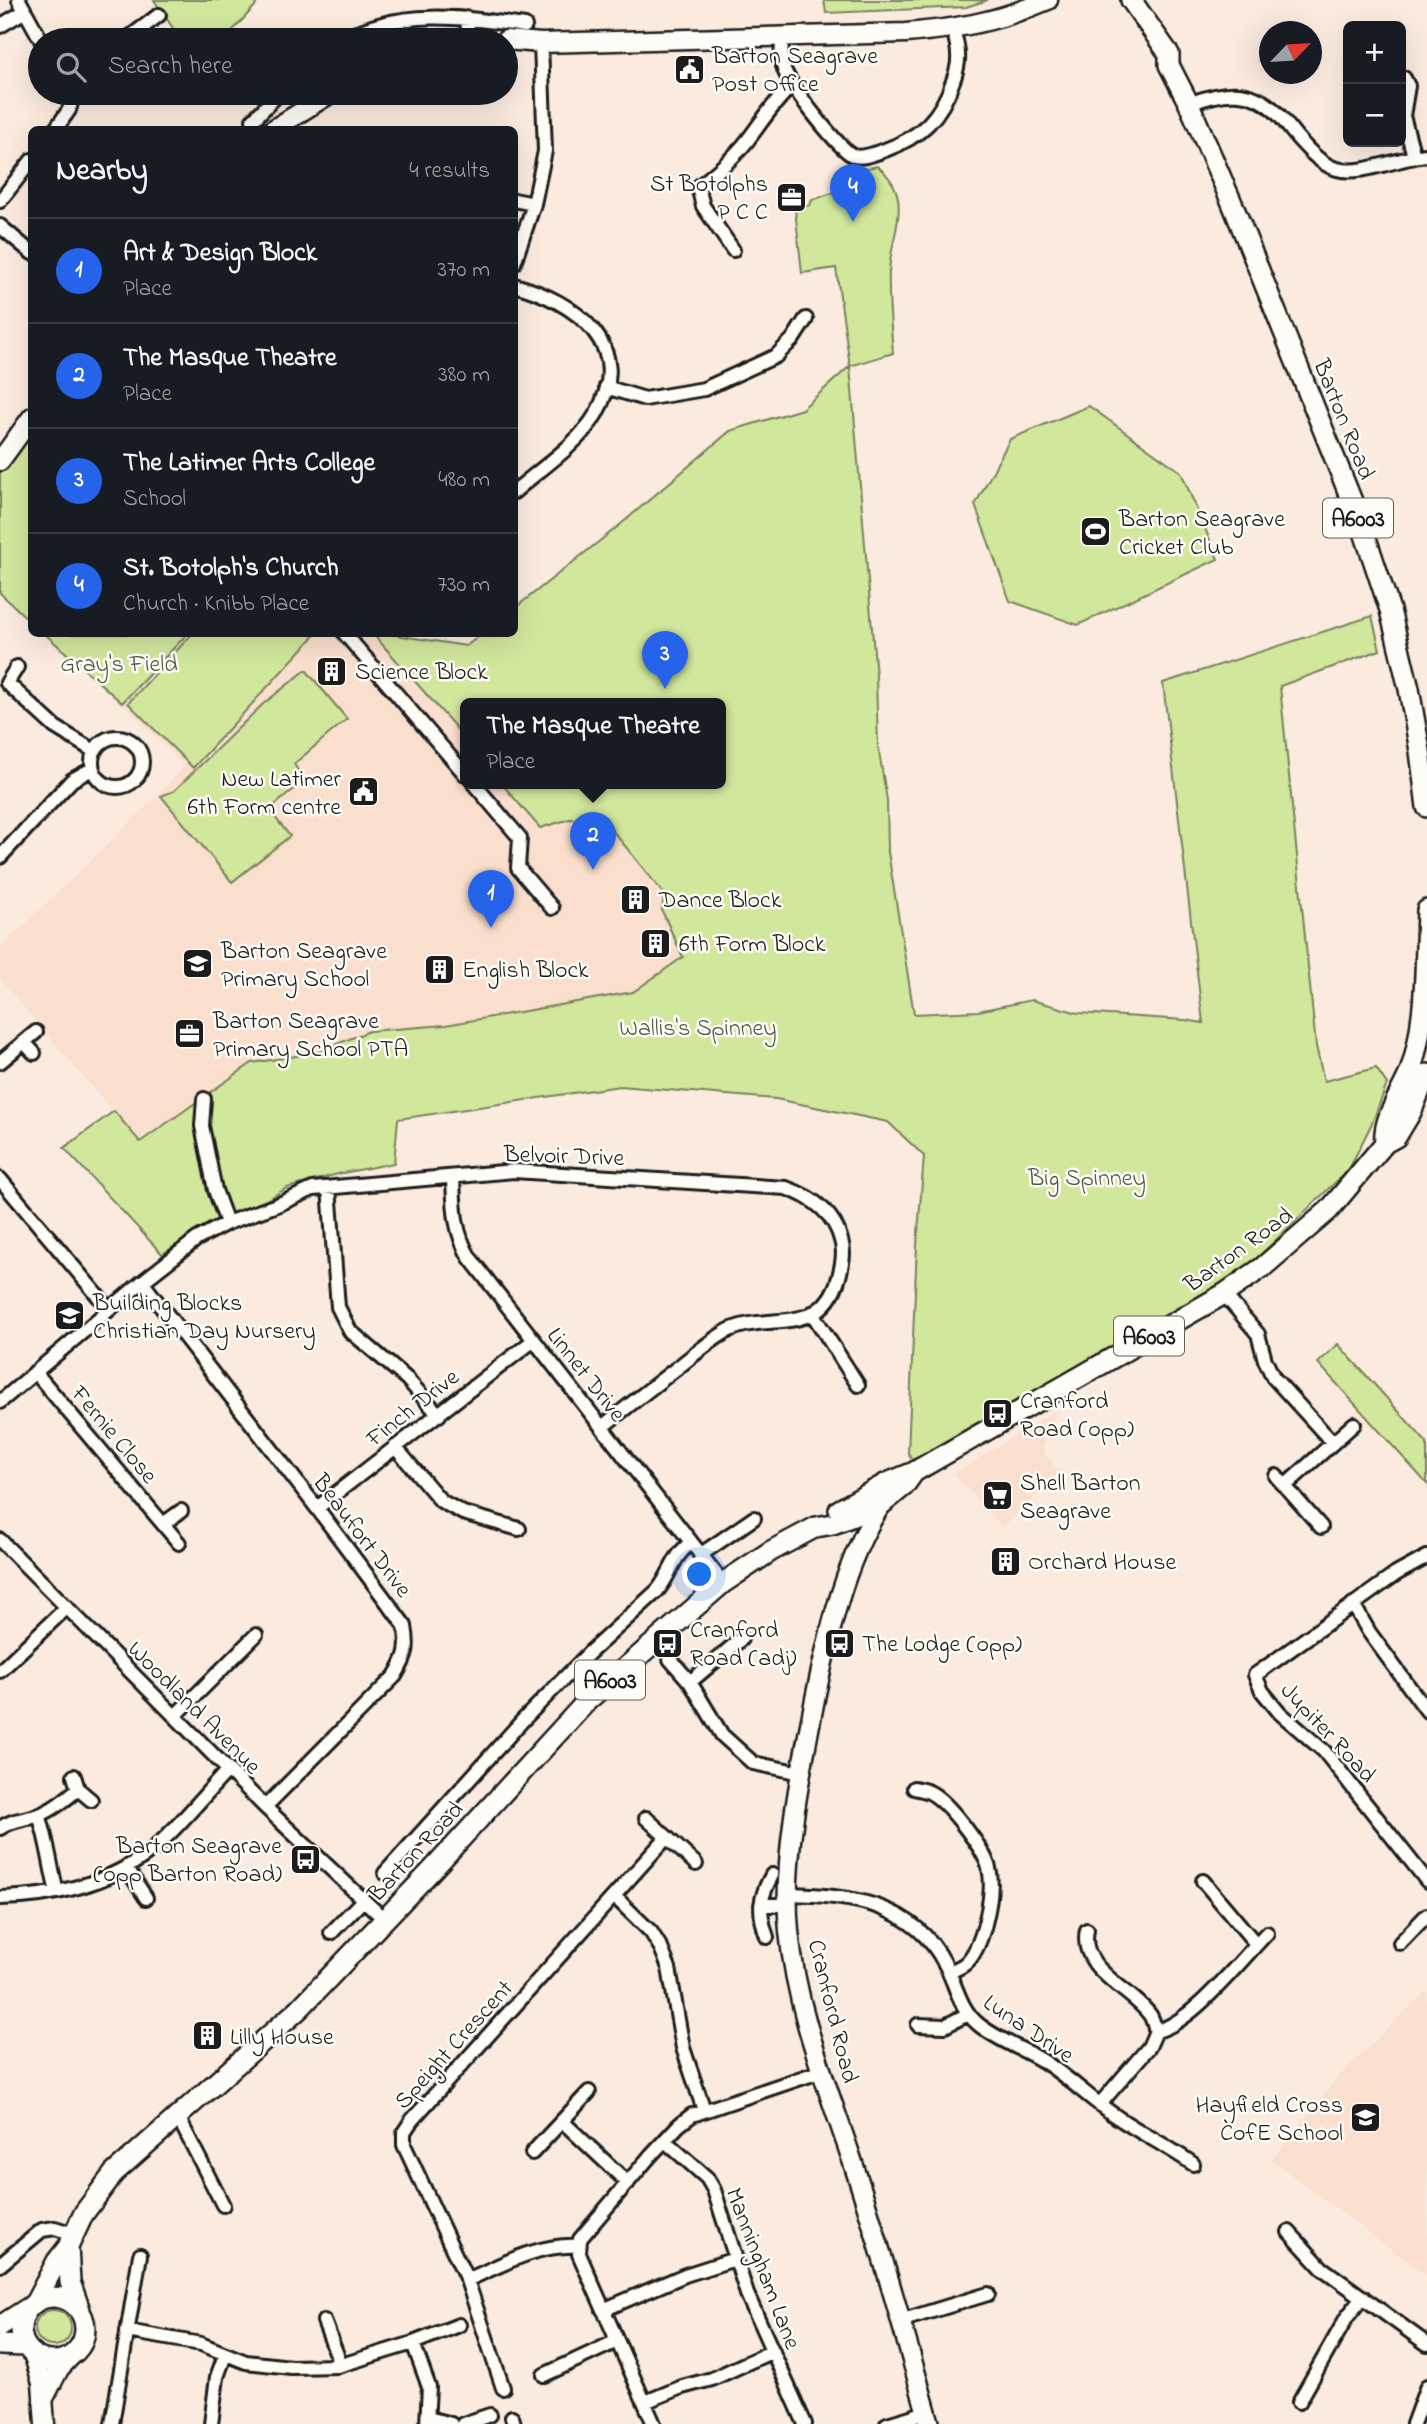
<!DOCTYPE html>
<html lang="en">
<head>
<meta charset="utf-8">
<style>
  :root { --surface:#171b24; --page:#242831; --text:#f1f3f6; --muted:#9ea1a6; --line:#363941; --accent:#2563eb }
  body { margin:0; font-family:"Indie Flower",sans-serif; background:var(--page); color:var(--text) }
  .controls { position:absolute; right:21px; top:21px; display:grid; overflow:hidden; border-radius:10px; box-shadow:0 7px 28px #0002 }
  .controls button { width:63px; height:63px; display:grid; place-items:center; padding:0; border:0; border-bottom:2px solid var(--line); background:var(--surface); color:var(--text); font:35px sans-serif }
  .compass { position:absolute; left:1259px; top:21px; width:63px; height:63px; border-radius:50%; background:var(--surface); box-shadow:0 7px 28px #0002; rotate:65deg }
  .you { position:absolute; left:700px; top:1575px; width:24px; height:24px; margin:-18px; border:5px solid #fff; border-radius:50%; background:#1a73e8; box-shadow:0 0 0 10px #1a73e833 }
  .badge { display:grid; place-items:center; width:46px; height:46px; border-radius:50%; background:var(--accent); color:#fff; font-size:23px; font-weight:700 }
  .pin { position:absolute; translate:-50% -58px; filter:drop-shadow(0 2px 4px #0008) }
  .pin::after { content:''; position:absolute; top:37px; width:24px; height:21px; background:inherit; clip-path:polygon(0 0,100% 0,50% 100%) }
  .popup { position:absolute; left:460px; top:698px; width:266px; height:91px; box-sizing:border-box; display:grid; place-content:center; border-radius:10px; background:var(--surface); filter:drop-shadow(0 2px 5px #0005); font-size:23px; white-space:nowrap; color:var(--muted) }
  .popup b { font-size:26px; color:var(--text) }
  .popup::after { content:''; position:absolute; left:50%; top:100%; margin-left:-14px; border:14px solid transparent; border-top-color:var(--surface) }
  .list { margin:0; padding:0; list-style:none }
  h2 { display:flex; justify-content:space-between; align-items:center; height:91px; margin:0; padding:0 28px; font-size:30px }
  h2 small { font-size:23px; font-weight:400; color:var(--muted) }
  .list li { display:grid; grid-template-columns:46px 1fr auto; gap:21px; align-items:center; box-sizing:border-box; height:105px; padding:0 28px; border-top:2px solid var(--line) }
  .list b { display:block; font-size:26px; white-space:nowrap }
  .list p { margin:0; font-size:23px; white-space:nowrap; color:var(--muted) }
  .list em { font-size:23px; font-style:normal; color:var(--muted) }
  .icon { flex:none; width:38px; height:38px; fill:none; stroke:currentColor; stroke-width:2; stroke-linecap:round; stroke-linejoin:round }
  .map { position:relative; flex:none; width:1427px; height:2424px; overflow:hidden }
  .search { position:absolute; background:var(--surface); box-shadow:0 7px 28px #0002; left:28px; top:28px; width:490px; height:77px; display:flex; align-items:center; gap:18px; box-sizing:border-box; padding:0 24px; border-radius:38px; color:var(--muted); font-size:26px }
  .panel { position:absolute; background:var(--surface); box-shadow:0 7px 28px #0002; left:28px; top:126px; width:490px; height:511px; border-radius:10px }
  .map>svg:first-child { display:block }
</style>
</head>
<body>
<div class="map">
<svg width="1427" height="2424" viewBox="0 0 1427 2424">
  <rect width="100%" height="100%" fill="#fbebdf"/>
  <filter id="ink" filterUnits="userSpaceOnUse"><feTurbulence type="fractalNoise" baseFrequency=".0143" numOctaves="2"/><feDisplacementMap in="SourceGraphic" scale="14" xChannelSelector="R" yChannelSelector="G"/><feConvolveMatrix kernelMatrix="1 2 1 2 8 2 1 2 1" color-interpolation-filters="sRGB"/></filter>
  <g filter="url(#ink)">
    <path fill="#fadfce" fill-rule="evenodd" d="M850,366L876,676L878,746L887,800L888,852L914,1014L683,957L633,992L446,1025L370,1031L315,1053L252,1063L140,1143L0,980V948L156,797L184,766L122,703L187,634H373L436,703L802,409ZM465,704H721V784H465Z
      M1056,1410L1043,1446L1045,1454L1061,1473L1002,1527L954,1474Z
      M1427,1990V2276L1271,2160L1340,2075Z"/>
    <path fill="#d1e79c" stroke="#76825c" stroke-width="2" d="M154,0H254L256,5L224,40H181Z
      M824,0H988L966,7L826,13Z
      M877,166C916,196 891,232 889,272C888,299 891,326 893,353L850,366L876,676L878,746L887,800L888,852L914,1014L978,1011L1032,1000L1078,1013L1185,1020L1203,1023L1163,683L1372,616L1380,650L1280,686L1316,1046L1324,1081L1376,1068L1387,1084L1372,1123L1349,1169L1250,1265L1172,1318L979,1428L913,1461L908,1453L917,1245L924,1156L888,1122L776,1099L620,1086L398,1119L394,1163L338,1174L287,1188L227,1223L216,1221L162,1254L64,1148L114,1111L140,1142L252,1063L315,1053L369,1031L446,1025L633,992L683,957L662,911L664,894L604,820L570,819L540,828L502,784H721V704H465V738L373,634H389L466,646L482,634H514L515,608L621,524L730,431L802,409L850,366L836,268L802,273L795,209L810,205L812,200L838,191L850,172Z
      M1089,406L1181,472L1218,559L1078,625L1010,601L975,505L1010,439Z
      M31,432V622L0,593V473Z
      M45,634H187L122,703Z
      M192,634H316L193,768L128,703Z
      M306,670L347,719L294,764L302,777L299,785L269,810L290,836L232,882L161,796L174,791L262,705Z
      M1338,1344L1427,1443V1484L1318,1363Z
      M35 2328a18 18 0 1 1 36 0a18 18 0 1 1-36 0Z"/>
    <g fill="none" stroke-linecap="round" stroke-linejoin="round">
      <defs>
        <path id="street" d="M19,0L41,40
          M467,18L469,40
          M0,26L25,11
          M782,38C782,48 780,59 784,69C789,85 840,151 854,156C863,159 876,153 885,150C921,137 941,117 953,81C956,73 959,64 958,55C958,46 955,37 953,29
          M126,40L159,15
          M342,40C397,8 464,17 525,26
          M1404,78L1408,86L1403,116L1414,156
          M1189,104C1221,91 1252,86 1279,115C1287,124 1294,135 1303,144C1312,154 1324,166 1337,169C1362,176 1400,157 1427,155
          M253,120L279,93
          M55,130L69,110L74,93
          M514,200L534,204
          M0,201L32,160
          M0,226L32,253
          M733,250L703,206L698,187C716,173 733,159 747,141C762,122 774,101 793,85
          M514,263L534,204L545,151L541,43
          M514,285C575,301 636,346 596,414C578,445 541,468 514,492
          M606,387L645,399L704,389L776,356L793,339L806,319
          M345,634L465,774
          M17,667L7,683L55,727L94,751
          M92 762a25 25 0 1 1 50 0a25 25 0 1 1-50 0Z
          M474,784L520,838L518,868L552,908
          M0,857L72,780L92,769
          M24,1042L34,1053
          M0,1062L36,1032
          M204,1099L202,1126L215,1190L227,1223
          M453,1177C454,1206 454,1232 470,1258L723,1583
          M0,1179L109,1309
          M329,1188L338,1307L350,1331L407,1379L439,1415
          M142,1282L317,1508L405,1626C409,1649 407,1656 395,1676L265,1807
          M1224,1294L1258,1334L1265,1360L1273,1377L1333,1443
          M812,1313L858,1385
          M35,1372L179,1543
          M0,1402L142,1282L197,1239L227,1223L277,1205L313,1189L514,1171L786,1188C812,1197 834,1212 841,1240C845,1252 842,1265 839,1277C821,1341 763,1309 724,1333C709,1342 695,1354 681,1365C655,1385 628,1406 602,1427
          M395,1447L441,1501L463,1513L519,1529
          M1276,1476L1321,1527
          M1285,1486L1354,1424
          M317,1508L534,1340
          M163,1524L181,1511
          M0,1540L265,1807L385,1920
          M700,1555L754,1518
          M1427,1557L1396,1574L1255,1675L1262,1691L1280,1713L1324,1751L1427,1881
          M1353,1604L1369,1632L1427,1711
          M670,1659L690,1682L722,1735L753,1763L801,1773
          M0,1671L67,1607
          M690,1682L741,1639
          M175,1716L256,1635
          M74,1776L78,1789L91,1800
          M914,1788C918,1789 925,1790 929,1792C947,1800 984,1849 989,1868C995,1891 984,1943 968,1961C963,1967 956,1969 949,1972
          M39,1815C48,1841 50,1866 57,1892
          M646,1818L696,1864
          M0,1828C13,1819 24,1820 39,1815C53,1810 66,1799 78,1789
          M126,1867L146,1898
          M385,1873L523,1720L589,1653L657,1591C671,1575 673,1555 691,1543
          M1203,1881L1256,1944
          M788,1894C849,1895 914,1903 945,1964C956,1984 959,2008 978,2024C997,2040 1022,2048 1043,2061C1070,2078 1093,2102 1120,2119C1144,2135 1169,2147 1193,2164
          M614,1896L651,1932L661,1948L669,1968L683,2048L704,2110
          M0,1898C53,1897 111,1884 153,1849C180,1826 203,1796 228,1770
          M761,1905H788
          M1087,1930C1078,1970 1131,1988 1150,2015C1153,2019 1154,2026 1156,2031L1149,2047L1100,2104
          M331,1933L363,1900
          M767,1937C758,1912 759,1898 772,1875
          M1400,1943L1427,1915
          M918,2025L945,2026L968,2014
          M1156,2031C1191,2024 1241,1960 1267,1933
          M178,2117L223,2205
          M562,2121L628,2183
          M665,2141L707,2178L714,2190L747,2294L805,2424
          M532,2153L589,2092
          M1289,2232L1322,2268L1427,2344
          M0,2265L42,2230L55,2228L74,2234
          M467,2280C503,2264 538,2244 578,2246
          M603,2310L685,2275L735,2259
          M324,2321L337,2355L338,2366
          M900,2321L988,2294
          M127,2331L201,2344L246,2362L291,2367L338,2366L413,2343L429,2387L427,2424
          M413,2343L459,2325
          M544,2375L617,2341
          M503,2388L467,2280L404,2145V2132L412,2120L667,1837
          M645,2402L682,2387L712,2379L773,2351
          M1299,2402L1347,2317L1363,2297
          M512,2417L514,2424
          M428,2418L451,2424
          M112,2424L140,2255
          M211,2424L217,2377L225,2355
          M463,2424L490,2415
          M654,2424L579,2254L580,2239L651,2155L679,2125L692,2115L822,2071
          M887,2424L927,2412
          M1413,2424L1427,2386"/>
        <path id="secondary" d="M506,40L541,43L906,33C961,28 997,22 1048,0
          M272,130L331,93
          M0,461L32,417
          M881,1505C845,1559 829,1632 816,1694C802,1765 782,1859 789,1931C796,2010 827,2085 852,2160C881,2247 905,2336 930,2424
          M33,2353L42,2383L45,2424
          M43,2400L59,2369L72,2355"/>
        <path id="primary" d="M1131,0L1169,54V65L1189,104L1232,203L1362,526L1390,610L1409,689L1420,751L1427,807
          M1385,1143C1382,1119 1401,1094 1410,1072C1427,1022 1425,962 1427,910
          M839,1510L887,1483L914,1472L1224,1294L1263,1267L1329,1210L1385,1143L1396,1137L1411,1112L1427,1074
          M68,2247L70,2282L80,2310
          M21 2329a32 32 0 1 1 64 0a32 32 0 1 1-64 0Z
          M36,2301L57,2261L68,2247L84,2213L114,2173L299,2009L433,1869L588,1700L723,1583L771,1551L816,1527L833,1524L881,1505L904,1486L914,1472
          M0,2326L28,2308
          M0,2345L26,2346"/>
      </defs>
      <use href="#street" stroke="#1c1c1c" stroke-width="18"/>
      <use href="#secondary" stroke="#1c1c1c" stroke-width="23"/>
      <use href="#primary" stroke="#1c1c1c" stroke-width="24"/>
      <use href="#street" stroke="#fdfcf7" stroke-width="12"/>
      <use href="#secondary" stroke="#fdfcf7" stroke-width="18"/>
      <use href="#primary" stroke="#fdfcf7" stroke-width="19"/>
    </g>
  </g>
  <defs>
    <symbol id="civic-square" viewBox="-11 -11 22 22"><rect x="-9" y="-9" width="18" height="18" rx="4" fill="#1c1c1c" stroke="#fdfcf7"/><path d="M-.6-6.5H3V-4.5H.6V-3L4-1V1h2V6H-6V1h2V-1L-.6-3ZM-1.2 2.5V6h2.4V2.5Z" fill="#fff"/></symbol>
    <symbol id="office-square" viewBox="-11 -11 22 22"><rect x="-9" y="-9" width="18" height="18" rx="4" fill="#1c1c1c" stroke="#fdfcf7"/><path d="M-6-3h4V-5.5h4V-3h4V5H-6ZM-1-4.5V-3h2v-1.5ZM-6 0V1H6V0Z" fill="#fff"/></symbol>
    <symbol id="stadium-square" viewBox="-11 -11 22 22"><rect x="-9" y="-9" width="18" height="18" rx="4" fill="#1c1c1c" stroke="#fdfcf7"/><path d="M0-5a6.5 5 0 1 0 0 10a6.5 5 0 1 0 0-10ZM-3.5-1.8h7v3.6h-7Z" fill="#fff"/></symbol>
    <symbol id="building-square" viewBox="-11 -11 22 22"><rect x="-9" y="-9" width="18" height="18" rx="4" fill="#1c1c1c" stroke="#fdfcf7"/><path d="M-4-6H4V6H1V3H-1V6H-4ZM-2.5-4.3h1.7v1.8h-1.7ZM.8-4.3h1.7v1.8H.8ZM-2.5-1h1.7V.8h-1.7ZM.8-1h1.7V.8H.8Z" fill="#fff"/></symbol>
    <symbol id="school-square" viewBox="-11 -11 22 22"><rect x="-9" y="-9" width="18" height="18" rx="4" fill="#1c1c1c" stroke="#fdfcf7"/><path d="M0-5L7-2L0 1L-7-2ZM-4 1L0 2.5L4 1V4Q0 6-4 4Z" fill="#fff"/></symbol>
    <symbol id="bus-square" viewBox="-11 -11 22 22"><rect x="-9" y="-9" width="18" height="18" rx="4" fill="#1c1c1c" stroke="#fdfcf7"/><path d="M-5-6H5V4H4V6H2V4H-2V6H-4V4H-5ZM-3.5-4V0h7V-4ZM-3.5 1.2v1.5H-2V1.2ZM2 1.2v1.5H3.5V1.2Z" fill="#fff"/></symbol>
    <symbol id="supermarket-square" viewBox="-11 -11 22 22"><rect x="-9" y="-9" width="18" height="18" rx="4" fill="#1c1c1c" stroke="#fdfcf7"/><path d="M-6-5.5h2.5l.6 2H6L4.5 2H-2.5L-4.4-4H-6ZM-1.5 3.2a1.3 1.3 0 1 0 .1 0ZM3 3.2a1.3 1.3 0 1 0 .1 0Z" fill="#fff"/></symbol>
  </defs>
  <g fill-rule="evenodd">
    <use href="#civic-square" x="672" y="52" width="35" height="35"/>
    <use href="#office-square" x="774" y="180" width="35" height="35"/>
    <use href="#stadium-square" x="1078" y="514" width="35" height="35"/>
    <use href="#building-square" x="314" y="654" width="35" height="35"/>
    <use href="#civic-square" x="346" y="774" width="35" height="35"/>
    <use href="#building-square" x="618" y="882" width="35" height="35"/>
    <use href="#building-square" x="638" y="926" width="35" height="35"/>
    <use href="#school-square" x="180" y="946" width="35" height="35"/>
    <use href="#building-square" x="422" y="952" width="35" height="35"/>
    <use href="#office-square" x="172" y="1016" width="35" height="35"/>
    <use href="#school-square" x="52" y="1298" width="35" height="35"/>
    <use href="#bus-square" x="980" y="1396" width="35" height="35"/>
    <use href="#supermarket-square" x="980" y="1478" width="35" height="35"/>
    <use href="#building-square" x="988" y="1544" width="35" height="35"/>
    <use href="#bus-square" x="650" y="1626" width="35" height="35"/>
    <use href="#bus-square" x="822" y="1626" width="35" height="35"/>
    <use href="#bus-square" x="288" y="1842" width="35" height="35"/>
    <use href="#building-square" x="190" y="2018" width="35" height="35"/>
    <use href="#school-square" x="1348" y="2100" width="35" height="35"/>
  </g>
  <g text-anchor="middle" stroke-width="5" stroke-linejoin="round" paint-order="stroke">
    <g fill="#fdfcf7" stroke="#605f5e" stroke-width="2">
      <rect x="1323" y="498.5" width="70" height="39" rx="5"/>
      <rect x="1114" y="1316.5" width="70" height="39" rx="5"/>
      <rect x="575" y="1660.5" width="70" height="39" rx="5"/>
    </g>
    <g font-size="23" font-weight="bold" fill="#1c1c1c">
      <text x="1358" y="526">A6003</text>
      <text x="1149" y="1344">A6003</text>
      <text x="610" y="1688">A6003</text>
    </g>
    <g font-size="24" fill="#1c1c1c" stroke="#fdfcf7" text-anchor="start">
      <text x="712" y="63">Barton Seagrave<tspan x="712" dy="28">Post Office</tspan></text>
      <text x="768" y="191" text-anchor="end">St Botolphs<tspan x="768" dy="28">P C C</tspan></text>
      <text x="1119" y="526">Barton Seagrave<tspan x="1119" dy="28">Cricket Club</tspan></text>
      <text x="355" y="679">Science Block</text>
      <text x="341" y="786" text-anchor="end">New Latimer<tspan x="341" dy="28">6th Form centre</tspan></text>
      <text x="659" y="907">Dance Block</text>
      <text x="679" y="951">6th Form Block</text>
      <text x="221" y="958">Barton Seagrave<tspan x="221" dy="28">Primary School</tspan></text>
      <text x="462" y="977">English Block</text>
      <text x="213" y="1028">Barton Seagrave<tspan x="213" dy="28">Primary School PTA</tspan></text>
      <text x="93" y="1310">Building Blocks<tspan x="93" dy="28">Christian Day Nursery</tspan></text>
      <text x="1020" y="1408">Cranford<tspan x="1020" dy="28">Road (opp)</tspan></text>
      <text x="1020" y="1490">Shell Barton<tspan x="1020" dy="28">Seagrave</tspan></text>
      <text x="1028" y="1569">Orchard House</text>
      <text x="690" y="1637">Cranford<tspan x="690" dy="28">Road (adj)</tspan></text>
      <text x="862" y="1651">The Lodge (opp)</text>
      <text x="282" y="1853" text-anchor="end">Barton Seagrave<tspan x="282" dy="28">(opp Barton Road)</tspan></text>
      <text x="230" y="2044">Lilly House</text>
      <text x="1343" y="2112" text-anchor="end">Hayfield Cross<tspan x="1343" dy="28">CofE School</tspan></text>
    </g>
    <g font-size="24" fill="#1c1c1c" stroke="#fdfcf7">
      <text transform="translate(1345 419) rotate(68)" y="8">Barton Road</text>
      <text transform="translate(564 1155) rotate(2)" y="8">Belvoir Drive</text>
      <text transform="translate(1238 1249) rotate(-36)" y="8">Barton Road</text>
      <text transform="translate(587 1374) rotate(52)" y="8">Linnet Drive</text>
      <text transform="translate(412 1407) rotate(-38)" y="8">Finch Drive</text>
      <text transform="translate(115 1434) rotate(50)" y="8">Fernie Close</text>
      <text transform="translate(363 1535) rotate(53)" y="8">Beaufort Drive</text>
      <text transform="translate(195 1707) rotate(45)" y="8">Woodland Avenue</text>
      <text transform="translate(1329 1732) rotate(47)" y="8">Jupiter Road</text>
      <text transform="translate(415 1851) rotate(-47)" y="8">Barton Road</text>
      <text transform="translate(834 2011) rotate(76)" y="8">Cranford Road</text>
      <text transform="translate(1029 2028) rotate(34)" y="8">Luna Drive</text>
      <text transform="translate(453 2044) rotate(-48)" y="8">Speight Crescent</text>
      <text transform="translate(764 2268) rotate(69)" y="8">Manningham Lane</text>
    </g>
    <g font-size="24" fill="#525942" stroke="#fdfcf7">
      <text x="119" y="671">Gray's Field</text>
      <text x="698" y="1035">Wallis's Spinney</text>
      <text x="1087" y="1185">Big Spinney</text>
    </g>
  </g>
</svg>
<div class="controls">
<button>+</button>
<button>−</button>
</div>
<svg class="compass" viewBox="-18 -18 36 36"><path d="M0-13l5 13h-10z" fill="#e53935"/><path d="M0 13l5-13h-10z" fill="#9ea1a6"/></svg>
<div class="you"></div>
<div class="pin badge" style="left:491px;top:928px">1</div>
<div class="pin badge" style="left:593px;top:870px">2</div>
<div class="popup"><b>The Masque Theatre</b>Place</div>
<div class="pin badge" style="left:665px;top:689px">3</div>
<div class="pin badge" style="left:853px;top:222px">4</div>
<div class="search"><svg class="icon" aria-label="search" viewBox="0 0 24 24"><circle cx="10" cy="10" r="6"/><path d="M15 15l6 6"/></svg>Search here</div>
<section class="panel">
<h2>Nearby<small>4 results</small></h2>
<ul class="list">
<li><span class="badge">1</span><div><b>Art &amp; Design Block</b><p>Place</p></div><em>370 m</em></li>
<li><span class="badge">2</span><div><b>The Masque Theatre</b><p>Place</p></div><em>380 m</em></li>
<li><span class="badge">3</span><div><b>The Latimer Arts College</b><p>School</p></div><em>480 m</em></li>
<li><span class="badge">4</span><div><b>St. Botolph's Church</b><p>Church · Knibb Place</p></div><em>730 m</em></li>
</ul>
</section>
</div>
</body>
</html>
